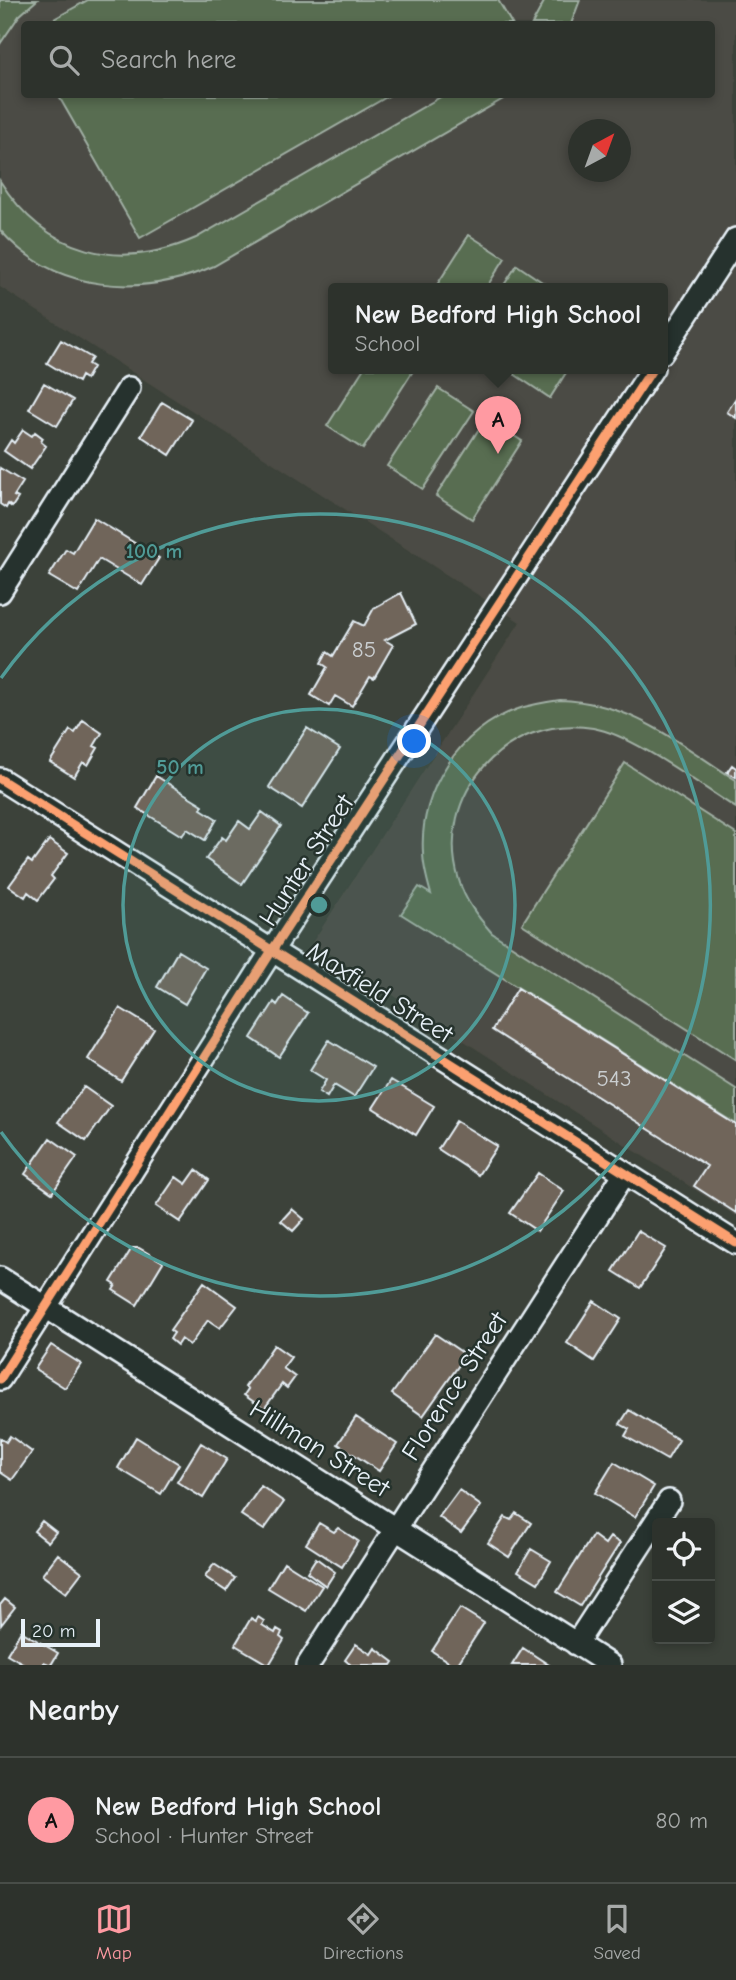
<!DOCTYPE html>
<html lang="en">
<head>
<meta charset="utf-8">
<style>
  :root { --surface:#2d322c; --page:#393e38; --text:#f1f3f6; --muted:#a7aaa9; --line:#484d48; --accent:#ff9aa2 }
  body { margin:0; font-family:"Comic Neue",sans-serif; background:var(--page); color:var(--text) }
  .controls { position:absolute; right:21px; bottom:21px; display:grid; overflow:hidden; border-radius:7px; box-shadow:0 4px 10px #0003 }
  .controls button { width:63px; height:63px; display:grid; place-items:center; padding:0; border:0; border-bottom:2px solid var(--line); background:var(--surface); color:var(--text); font:35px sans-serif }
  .compass { position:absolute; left:568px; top:119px; width:63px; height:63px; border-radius:50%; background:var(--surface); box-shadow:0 4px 10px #0003; rotate:41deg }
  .scale { position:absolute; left:21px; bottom:18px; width:79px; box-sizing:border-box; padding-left:7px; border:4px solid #e8f1f8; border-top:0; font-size:19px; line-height:24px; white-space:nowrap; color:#e8f1f8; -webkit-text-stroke:5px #26332d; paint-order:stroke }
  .you { position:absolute; left:415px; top:742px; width:24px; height:24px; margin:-18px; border:5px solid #fff; border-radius:50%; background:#1a73e8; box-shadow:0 0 0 10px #1a73e833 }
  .badge { display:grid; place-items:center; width:46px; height:46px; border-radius:50%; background:var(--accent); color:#111; font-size:23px; font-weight:700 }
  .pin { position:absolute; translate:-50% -58px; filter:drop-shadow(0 2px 4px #0008) }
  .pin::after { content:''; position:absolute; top:37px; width:24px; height:21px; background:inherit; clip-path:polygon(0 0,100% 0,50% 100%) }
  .popup { position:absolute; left:328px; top:283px; width:340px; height:91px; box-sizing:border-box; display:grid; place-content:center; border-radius:7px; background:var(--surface); filter:drop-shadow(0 2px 5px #0005); font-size:23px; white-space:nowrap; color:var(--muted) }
  .popup b { font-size:26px; color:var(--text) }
  .popup::after { content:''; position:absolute; left:50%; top:100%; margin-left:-14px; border:14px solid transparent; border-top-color:var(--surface) }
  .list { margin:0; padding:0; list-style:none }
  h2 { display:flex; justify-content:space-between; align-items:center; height:91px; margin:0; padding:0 28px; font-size:30px }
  h2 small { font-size:23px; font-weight:400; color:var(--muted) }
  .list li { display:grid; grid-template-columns:46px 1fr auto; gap:21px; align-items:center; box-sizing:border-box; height:126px; padding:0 28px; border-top:2px solid var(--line) }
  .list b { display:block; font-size:26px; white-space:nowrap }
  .list p { margin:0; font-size:23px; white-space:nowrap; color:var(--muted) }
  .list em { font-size:23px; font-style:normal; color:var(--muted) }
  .icon { flex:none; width:38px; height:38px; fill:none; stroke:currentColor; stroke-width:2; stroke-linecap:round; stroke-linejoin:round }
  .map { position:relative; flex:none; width:736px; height:1665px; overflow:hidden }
  .search { position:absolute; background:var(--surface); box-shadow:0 4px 10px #0003; left:21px; right:21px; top:21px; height:77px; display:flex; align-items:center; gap:18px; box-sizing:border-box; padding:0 24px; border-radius:7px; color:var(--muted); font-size:26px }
  .sheet { height:217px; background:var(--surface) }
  nav { display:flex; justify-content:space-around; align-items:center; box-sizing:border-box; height:98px; border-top:2px solid var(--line); background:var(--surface); font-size:19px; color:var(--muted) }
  nav a { display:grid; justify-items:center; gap:4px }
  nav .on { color:var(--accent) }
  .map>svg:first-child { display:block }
</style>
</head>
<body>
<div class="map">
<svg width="736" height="1665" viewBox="0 0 736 1665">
  <rect width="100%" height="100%" fill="#3c423a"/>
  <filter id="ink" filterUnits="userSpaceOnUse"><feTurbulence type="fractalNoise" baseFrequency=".0143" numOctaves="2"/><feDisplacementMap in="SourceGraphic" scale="14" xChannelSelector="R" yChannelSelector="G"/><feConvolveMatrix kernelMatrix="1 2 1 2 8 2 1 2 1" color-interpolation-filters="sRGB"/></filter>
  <g filter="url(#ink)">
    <path fill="#4c4c44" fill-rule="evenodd" d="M0,0H736V1216L312,943L520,622L0,287ZM24,24H712V94H24ZM578,130H620V172H578ZM334,288H662V368H334Z"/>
    <path fill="#596d51" stroke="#a0afa4" stroke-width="2" d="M0,0H37L19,16L0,44Z
      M88,0H498L512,24H45Z
      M545,0H580L571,24H532Z
      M58,95H390L140,238Z
      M444,95H510L214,266C142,298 55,293 0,230V181C46,254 119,272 196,238Z
      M469,235L505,258L486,288H435Z
      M517,265L551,288H502Z
      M364,368H409L413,371L363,449L327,426Z
      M518,368H569L550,398L514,374Z
      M438,388L474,411L423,489L387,466Z
      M486,418L522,441L472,519L436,496Z
      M560,700C632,702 678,743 736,780V808C699,785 634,735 593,728C507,713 433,795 459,880C465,901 478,917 492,933L736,1089V1124L401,914L419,887L431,894C427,880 423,866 423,852C419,791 460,728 518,709C532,704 546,702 560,700Z
      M625,763L736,834V1060L522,924Z"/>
    <path fill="#70655a" stroke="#e8f1f8" stroke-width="2" d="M61,340L92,358L88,364L93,367L86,379L81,376L78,382L47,363Z
      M44,383L73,400L57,426L29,409Z
      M736,398V418L727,412Z
      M162,402L192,420L170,455L141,436Z
      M23,430L32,436L35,432L43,438L41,442L46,446L30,469L4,451L11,440L14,443Z
      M0,468L23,482L14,496L18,498L12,507L8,504L6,508L0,504Z
      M94,518L159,558L142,585L99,559L78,593L49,576L66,549L73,553Z
      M401,593L416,624L385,640L393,645L374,678L370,676L352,706L335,696L329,706L311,695L327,667L321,663L327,652L333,656L354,621L364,626L374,608Z
      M83,720L102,733L94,746L98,748L88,765L83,762L74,777L50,762L70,730L75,733Z
      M307,728L340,749L302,808L269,787Z
      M732,765L736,768V777L727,772Z
      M156,776L203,805L201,809L217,819L205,840L187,829L182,836L137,808Z
      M262,812L281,826L242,884L206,859L222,837L226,840L239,821L250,829Z
      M49,840L68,853L51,876L54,879L38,900L28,892L25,897L9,886L28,860L32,863Z
      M178,951L206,968L185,1004L157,987Z
      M518,988L736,1125V1213L694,1186L707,1166L492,1030Z
      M283,996L308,1013L279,1057L251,1038L274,1002L277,1005Z
      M120,1008L154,1029L121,1081L88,1059Z
      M329,1040L373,1067L354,1097L334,1085L327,1097L319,1092L326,1080L310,1070Z
      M391,1080L434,1106L416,1135L373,1108Z
      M84,1087L111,1106L86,1141L58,1122Z
      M456,1121L497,1146L478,1175L438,1149Z
      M50,1138L77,1157L52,1193L25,1174Z
      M196,1170L209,1180L180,1222L156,1206L176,1177L186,1184Z
      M538,1173L564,1191L537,1231L510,1213Z
      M292,1209L304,1219L293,1231L281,1221Z
      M638,1231L666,1248L640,1288L613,1271Z
      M132,1248H139L163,1262L137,1305L113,1290L116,1285L111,1282Z
      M204,1282L237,1306L220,1328L208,1320L190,1345L181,1339L177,1345L170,1339L174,1333L170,1330Z
      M594,1301L621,1319L594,1361L567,1343Z
      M435,1334L466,1355L423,1416L392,1394Z
      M51,1345L81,1364L65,1388L35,1369Z
      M274,1345L291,1357L283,1368L295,1377L287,1388L282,1384L264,1409L244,1395L248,1389L245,1387Z
      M629,1410L679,1440L667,1460L625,1436L629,1429L620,1424Z
      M356,1417L397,1444L379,1471L338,1444Z
      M10,1436L32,1452L12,1480L0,1472V1438L6,1442Z
      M136,1437L179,1464L161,1494L118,1468Z
      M201,1443L227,1459L203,1498L177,1482Z
      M614,1462L654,1486L635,1517L595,1493Z
      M261,1486L284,1502L264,1530L241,1515Z
      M459,1490L481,1506L461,1533L439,1517Z
      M516,1513L531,1523L509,1557L488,1543L505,1517L511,1520Z
      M42,1521L56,1532L48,1542L34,1531Z
      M319,1523L334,1532L338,1528L358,1541L342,1567L306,1544Z
      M593,1535L605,1544L610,1537L620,1543L580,1606L557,1592Z
      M531,1549L551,1561L538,1583L518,1571Z
      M58,1554L82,1572L66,1593L42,1575Z
      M316,1558L335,1572L326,1586L307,1572Z
      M284,1562L322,1586L306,1611L268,1588Z
      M214,1564L235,1578L226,1591L205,1577Z
      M5,1599L15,1607L1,1625L0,1605Z
      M460,1608L484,1623L457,1665H453L432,1651Z
      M258,1617L264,1621L262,1625L275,1633L277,1629L282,1632L280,1637L284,1640L269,1665L235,1645L251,1618L256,1621Z
      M21,1631L58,1653L51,1665L44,1662L43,1665H26L7,1654Z
      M356,1644L371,1654L375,1648L394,1662L392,1665H351L345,1660Z
      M523,1648L549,1665H512Z"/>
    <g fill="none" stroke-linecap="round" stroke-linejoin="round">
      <defs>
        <path id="street" d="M662,353L736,239
          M0,592L129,388
          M0,779L736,1243
          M0,1278L610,1665
          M0,1379L273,949L653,368
          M576,1644L669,1501
          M308,1665L625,1173"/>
      </defs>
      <use href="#street" stroke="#e8f1f8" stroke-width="26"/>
      <use href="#street" stroke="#26332d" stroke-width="21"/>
      <defs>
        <path id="cycleway" d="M0,779L736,1243
          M0,1379L273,949L653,368"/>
      </defs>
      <use href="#cycleway" stroke="#26332d" stroke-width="13"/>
      <use href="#cycleway" stroke="#fca06f" stroke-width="9"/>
    </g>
  </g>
  <circle cx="319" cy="905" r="196" fill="#509b97" fill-opacity=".12"/>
  <g fill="none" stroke="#509b97" stroke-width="3.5">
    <circle cx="319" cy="905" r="196"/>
    <path d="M1 678A391 391 0 1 1 1 1132"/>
  </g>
  <g text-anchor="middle" stroke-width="5" stroke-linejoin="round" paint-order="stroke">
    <g font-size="23" fill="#caced0">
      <text x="364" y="657">85</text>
      <text x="614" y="1086">543</text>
    </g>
    <g font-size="26" fill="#e8f1f8" stroke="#26332d">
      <text transform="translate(306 860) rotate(-57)" y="9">Hunter Street</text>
      <text transform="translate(380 992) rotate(32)" y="9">Maxfield Street</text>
      <text transform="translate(454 1386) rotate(-57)" y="9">Florence Street</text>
      <text transform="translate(320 1448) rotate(32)" y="9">Hillman Street</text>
    </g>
  </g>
  <circle cx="319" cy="905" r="10" fill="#509b97" stroke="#26332d" stroke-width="3.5"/>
  <g font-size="21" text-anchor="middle" font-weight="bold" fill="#509b97" stroke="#26332d" stroke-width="5" stroke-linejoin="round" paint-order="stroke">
    <text x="154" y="558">100 m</text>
    <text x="180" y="774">50 m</text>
  </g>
</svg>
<div class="controls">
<button><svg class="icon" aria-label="locate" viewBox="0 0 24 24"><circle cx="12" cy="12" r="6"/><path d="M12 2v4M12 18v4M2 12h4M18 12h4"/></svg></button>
<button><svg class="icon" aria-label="layers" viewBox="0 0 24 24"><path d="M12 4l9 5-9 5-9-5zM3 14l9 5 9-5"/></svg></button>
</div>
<svg class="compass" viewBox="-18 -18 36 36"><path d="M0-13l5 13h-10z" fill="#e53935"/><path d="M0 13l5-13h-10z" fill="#a7aaa9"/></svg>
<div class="scale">20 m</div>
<div class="you"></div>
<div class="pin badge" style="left:498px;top:454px">A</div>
<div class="popup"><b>New Bedford High School</b>School</div>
<div class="search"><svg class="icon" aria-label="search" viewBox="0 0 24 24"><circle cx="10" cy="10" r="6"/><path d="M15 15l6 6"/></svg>Search here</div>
</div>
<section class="sheet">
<h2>Nearby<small></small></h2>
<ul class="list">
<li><span class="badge">A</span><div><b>New Bedford High School</b><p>School · Hunter Street</p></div><em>80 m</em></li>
</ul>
</section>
<nav>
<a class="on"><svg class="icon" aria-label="map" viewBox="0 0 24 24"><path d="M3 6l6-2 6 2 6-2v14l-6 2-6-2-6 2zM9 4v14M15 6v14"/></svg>Map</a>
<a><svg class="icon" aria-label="directions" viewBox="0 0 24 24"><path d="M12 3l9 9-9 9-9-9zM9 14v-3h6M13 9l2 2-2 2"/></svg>Directions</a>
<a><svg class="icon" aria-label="saved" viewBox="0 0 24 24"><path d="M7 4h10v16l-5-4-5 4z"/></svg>Saved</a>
</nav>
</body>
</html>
